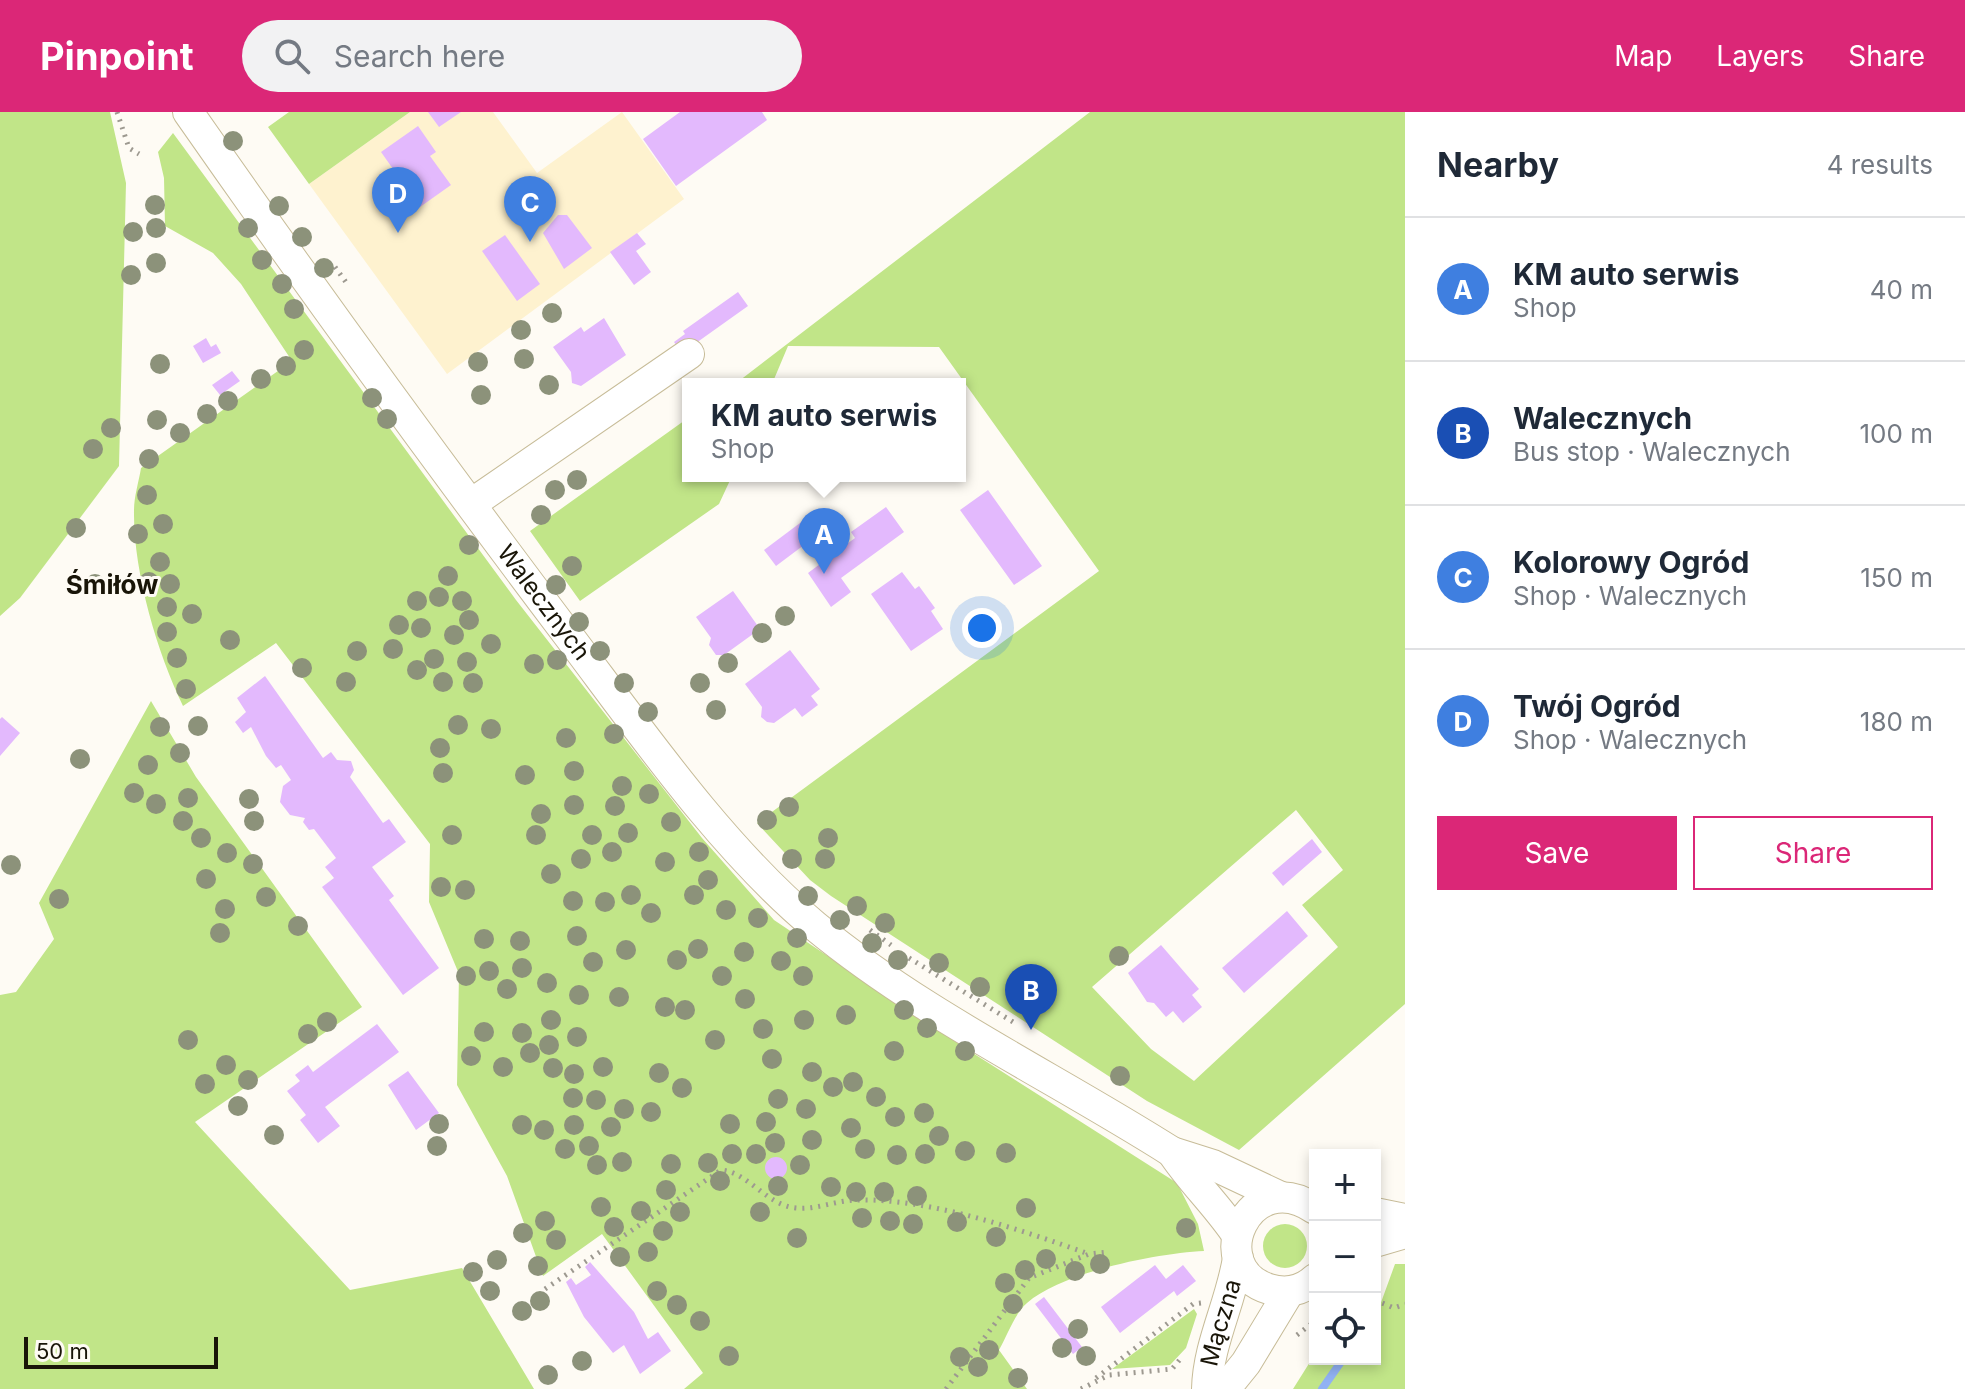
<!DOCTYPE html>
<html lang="en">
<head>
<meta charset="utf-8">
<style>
  :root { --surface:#fff; --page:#f2f2f3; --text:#1f2937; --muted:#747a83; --line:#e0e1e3; --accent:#db2777 }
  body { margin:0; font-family:Inter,sans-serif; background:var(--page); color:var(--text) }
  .controls { position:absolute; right:24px; bottom:24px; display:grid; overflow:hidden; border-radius:0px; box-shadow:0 4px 12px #0003 }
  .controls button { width:72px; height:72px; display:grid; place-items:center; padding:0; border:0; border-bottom:2px solid var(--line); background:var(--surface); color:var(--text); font:40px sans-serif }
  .scale { position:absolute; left:24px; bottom:20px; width:194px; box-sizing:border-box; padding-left:8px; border:4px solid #191508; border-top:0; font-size:22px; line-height:28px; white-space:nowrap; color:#191508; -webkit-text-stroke:6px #fefbf4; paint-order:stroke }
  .you { position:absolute; left:982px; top:516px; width:28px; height:28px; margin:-20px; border:6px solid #fff; border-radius:50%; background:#1a73e8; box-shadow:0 0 0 12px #1a73e833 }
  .badge { display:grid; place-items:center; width:52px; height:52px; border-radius:50%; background:var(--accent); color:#fff; font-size:26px; font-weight:700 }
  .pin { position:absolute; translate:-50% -66px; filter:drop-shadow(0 2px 4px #0008) }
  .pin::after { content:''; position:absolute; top:42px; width:28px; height:24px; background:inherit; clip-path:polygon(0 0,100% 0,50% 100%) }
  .popup { position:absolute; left:682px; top:266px; width:284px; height:104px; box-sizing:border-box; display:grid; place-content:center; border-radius:0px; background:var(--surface); filter:drop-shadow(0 2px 6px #0005); font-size:26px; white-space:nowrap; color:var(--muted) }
  .popup b { font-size:30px; color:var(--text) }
  .popup::after { content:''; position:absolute; left:50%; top:100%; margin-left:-16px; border:16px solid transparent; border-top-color:var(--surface) }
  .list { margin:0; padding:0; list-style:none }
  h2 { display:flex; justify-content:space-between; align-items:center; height:104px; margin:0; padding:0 32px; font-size:34px }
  h2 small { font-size:26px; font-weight:400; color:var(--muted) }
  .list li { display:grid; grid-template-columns:52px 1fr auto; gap:24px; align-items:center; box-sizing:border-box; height:144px; padding:0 32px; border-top:2px solid var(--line) }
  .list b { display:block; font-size:30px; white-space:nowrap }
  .list p { margin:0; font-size:26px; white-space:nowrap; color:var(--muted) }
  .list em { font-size:26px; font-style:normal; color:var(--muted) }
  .actions { display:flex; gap:16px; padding:24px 32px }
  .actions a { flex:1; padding:18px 0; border:2px solid var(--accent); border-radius:0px; text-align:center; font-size:28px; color:var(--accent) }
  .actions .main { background:var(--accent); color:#fff }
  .icon { flex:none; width:44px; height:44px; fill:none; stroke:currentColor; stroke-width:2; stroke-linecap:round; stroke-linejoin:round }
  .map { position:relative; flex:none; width:1405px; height:1277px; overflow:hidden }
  header { display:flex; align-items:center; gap:48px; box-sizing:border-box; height:112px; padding:0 40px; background:var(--accent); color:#fff }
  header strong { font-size:38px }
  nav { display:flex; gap:44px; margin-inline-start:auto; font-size:28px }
  .search { width:560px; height:72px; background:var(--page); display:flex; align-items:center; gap:20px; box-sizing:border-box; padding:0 28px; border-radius:44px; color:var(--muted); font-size:30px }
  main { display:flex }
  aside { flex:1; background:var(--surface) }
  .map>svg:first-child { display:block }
</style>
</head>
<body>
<header>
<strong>Pinpoint</strong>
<div class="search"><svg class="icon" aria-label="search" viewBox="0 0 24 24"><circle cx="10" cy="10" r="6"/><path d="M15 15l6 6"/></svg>Search here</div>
<nav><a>Map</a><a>Layers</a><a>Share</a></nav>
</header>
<main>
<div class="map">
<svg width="1405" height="1277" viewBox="0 0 1405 1277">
  <rect width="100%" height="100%" fill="#fefbf4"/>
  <path fill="#fef2cf" d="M410,0H493L537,61L622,0L684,87L447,262L309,72Z"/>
  <path fill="#c1e588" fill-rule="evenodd" d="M0,0H110L126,71L119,354L20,486L0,504Z
    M289,0H410L309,72L268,15Z
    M1090,0H1405V892L1239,1038L1147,989L831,784L810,768L757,711L1099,459L939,235L788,234L772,272H735ZM1296,698L1343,758L1302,793L1338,835L1194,969L1151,937L1092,875Z
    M173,21L516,488L702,726L774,808L968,938L1177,1071L1198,1112L1204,1139C1158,1141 1062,1160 1027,1191C1015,1201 1007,1224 999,1238L1027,1277H684L703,1261L602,1122L543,1164L507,1064L457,973L459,862L429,790L430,732L276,531L183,594C157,540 133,459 134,398C134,384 139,369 141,356L292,249L241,172L213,141L165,114L164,66L158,40Z
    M688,306V364H732L719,392L580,489L530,419Z
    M151,589L196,665L362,895L195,1010L350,1178L462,1156L534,1277H0V883L16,880L54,827L39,791Z
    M1263 1134a22 22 0 1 1 44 0a22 22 0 1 1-44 0Z
    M1395,1152H1405V1277H1293L1315,1242V1247H1375V1207Z
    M1194,1197L1197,1202L1186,1236L1170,1253L1112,1257Z"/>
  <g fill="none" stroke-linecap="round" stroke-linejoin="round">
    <path stroke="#91b2f4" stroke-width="8" d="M1322,1277L1343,1247"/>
  </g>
  <path fill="#e3b9fd" d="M428,0H461L439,15Z
    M680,0H762L767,8L676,74L643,27Z
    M418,14L436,40L430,44L451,73L420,95L381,40Z
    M558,103H567L592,136L564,157L543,121Z
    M637,121L646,132L636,139L651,160L634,173L610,140Z
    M505,123L540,172L517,189L482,139Z
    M738,180L748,194L682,241L674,230L685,222L683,219Z
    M604,206L626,243L581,274L572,271L571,260L553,235L581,215L584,220Z
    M206,226L211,235L216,232L221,241L203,251L193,234Z
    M232,259L240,269L220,283L212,273Z
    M988,378L1042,454L1014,473L960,398Z
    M886,395L904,420L841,466L851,480L831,495L808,461L855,426L851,420Z
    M816,399L828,415L776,454L764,438Z
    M902,460L915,477L919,474L935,496L931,499L943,517L911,539L871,482Z
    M733,479L760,517L724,543H716L709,533L711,526L696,505Z
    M790,538L820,577L811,584L818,593L802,605L795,596L774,611L767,610L761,605L762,595L745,572Z
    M265,564L323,646L331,640L337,648L351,649L354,658L350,665L383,711L389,707L406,730L372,755L394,784L389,788L439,856L403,883L322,775L334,766L325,755L336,746L314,717L309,718L303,710L305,706L290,703L280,690L283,674L291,668L281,653L276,656L266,644L251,615L243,621L235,610L246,600L237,586Z
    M2,605L20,621L0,644V607Z
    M1312,727L1322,740L1283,774L1272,761Z
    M1287,799L1308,824L1244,881L1222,856Z
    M1161,833L1199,877L1192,883L1202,895L1183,911L1173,899L1166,905L1154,891L1147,890L1128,861Z
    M377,912L399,940L325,995L340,1014L318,1031L300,1008L306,1003L287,979L300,969L295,963L308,953L313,960Z
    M408,959L439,1001L416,1018L388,973Z
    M765 1056a11 11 0 1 1 22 0a11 11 0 1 1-22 0Z
    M590,1150L634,1200L648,1227L658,1220L671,1239L640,1262L624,1233L613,1241L584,1205L566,1170L571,1166L576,1173L591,1163L585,1155Z
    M1155,1153L1166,1167L1183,1153L1196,1169L1177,1184L1174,1179L1120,1221L1101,1195Z
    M1044,1185L1082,1235L1073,1242L1035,1192Z"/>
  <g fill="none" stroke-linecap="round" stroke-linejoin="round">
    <defs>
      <g id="minor">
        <path id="s1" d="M188,0C310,175 437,349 565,519C639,617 721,736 815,814C923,903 1054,965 1172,1040L1213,1053L1281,1085"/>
        <path d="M471,392L689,242"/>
        <path d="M1172,1040C1191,1069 1217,1093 1237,1123"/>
        <path d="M1315,1097C1249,1051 1202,1156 1269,1177C1285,1182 1302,1179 1315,1167"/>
        <path d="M1375,1101L1405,1107"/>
        <path d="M1375,1130L1405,1121"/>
        <path id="s2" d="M1207,1277C1208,1232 1231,1191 1238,1146"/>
        <path d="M1225,1277L1246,1251L1289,1180"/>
      </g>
    </defs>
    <use href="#minor" stroke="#c7bc98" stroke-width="32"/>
    <path stroke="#9d9990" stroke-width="5" stroke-dasharray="2 6" stroke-linecap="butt" d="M117,0L129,36L139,42
      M335,155L348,173
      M870,818L891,833
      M909,846L1013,910
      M545,1177L721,1058C748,1060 766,1093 796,1096C816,1098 837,1088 857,1088C929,1086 1021,1118 1089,1142
      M1375,1188L1394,1196L1405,1192
      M1297,1223L1315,1209
      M1096,1266L1193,1192L1201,1191
      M946,1277L1029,1166L1089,1142L1108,1140
      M1081,1277L1109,1263L1172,1257L1182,1245"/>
    <use href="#minor" stroke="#fff" stroke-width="30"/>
  </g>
  <g fill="#8c927a">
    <circle cx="233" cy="29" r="10"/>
    <circle cx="155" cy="93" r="10"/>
    <circle cx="279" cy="94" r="10"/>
    <circle cx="156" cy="116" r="10"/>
    <circle cx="248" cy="116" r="10"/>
    <circle cx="133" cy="120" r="10"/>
    <circle cx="302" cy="125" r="10"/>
    <circle cx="262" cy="148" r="10"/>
    <circle cx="156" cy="151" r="10"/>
    <circle cx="324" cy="156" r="10"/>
    <circle cx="131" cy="163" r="10"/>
    <circle cx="282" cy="172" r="10"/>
    <circle cx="294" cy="197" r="10"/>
    <circle cx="552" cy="201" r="10"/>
    <circle cx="521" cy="218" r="10"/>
    <circle cx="304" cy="238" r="10"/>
    <circle cx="524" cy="247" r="10"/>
    <circle cx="478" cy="250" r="10"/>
    <circle cx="160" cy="252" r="10"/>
    <circle cx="286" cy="254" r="10"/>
    <circle cx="261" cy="267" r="10"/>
    <circle cx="549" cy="273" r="10"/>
    <circle cx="481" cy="283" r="10"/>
    <circle cx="372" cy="286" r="10"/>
    <circle cx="228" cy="289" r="10"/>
    <circle cx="207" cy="302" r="10"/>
    <circle cx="387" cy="307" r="10"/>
    <circle cx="157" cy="308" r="10"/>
    <circle cx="111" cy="316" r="10"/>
    <circle cx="180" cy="321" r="10"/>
    <circle cx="93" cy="337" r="10"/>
    <circle cx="149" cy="347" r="10"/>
    <circle cx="577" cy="368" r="10"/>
    <circle cx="555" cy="378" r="10"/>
    <circle cx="147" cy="383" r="10"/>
    <circle cx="541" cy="403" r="10"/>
    <circle cx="163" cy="412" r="10"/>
    <circle cx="76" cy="416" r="10"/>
    <circle cx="138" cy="422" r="10"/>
    <circle cx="469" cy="433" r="10"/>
    <circle cx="160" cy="450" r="10"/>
    <circle cx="572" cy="454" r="10"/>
    <circle cx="448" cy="464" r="10"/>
    <circle cx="149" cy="470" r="10"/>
    <circle cx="95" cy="472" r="10"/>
    <circle cx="170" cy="472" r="10"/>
    <circle cx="556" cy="473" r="10"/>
    <circle cx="439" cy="485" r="10"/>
    <circle cx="417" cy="489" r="10"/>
    <circle cx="462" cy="489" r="10"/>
    <circle cx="167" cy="495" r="10"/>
    <circle cx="192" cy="502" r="10"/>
    <circle cx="785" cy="504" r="10"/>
    <circle cx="469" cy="508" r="10"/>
    <circle cx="579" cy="510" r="10"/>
    <circle cx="399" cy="513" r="10"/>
    <circle cx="421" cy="516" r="10"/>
    <circle cx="167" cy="520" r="10"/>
    <circle cx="762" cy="521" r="10"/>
    <circle cx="454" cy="523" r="10"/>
    <circle cx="230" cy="528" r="10"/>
    <circle cx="491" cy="532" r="10"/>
    <circle cx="393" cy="537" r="10"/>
    <circle cx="357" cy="539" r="10"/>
    <circle cx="600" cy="539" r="10"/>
    <circle cx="177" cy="546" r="10"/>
    <circle cx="434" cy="547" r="10"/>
    <circle cx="557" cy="548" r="10"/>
    <circle cx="467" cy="550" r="10"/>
    <circle cx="728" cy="551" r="10"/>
    <circle cx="534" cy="552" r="10"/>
    <circle cx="302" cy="556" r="10"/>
    <circle cx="417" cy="558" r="10"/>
    <circle cx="346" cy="570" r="10"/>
    <circle cx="443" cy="570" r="10"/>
    <circle cx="473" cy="571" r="10"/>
    <circle cx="624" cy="571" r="10"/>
    <circle cx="700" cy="571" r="10"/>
    <circle cx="186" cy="577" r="10"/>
    <circle cx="716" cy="598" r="10"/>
    <circle cx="648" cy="600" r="10"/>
    <circle cx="458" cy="613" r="10"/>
    <circle cx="198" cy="614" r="10"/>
    <circle cx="160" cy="615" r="10"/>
    <circle cx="491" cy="617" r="10"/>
    <circle cx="614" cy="622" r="10"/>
    <circle cx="566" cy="626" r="10"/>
    <circle cx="440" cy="636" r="10"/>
    <circle cx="180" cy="641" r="10"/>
    <circle cx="80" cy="647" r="10"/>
    <circle cx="148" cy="653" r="10"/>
    <circle cx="574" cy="659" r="10"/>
    <circle cx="443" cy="661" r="10"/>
    <circle cx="525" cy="663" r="10"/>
    <circle cx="622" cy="674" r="10"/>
    <circle cx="134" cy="681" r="10"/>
    <circle cx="649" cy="682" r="10"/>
    <circle cx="188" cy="686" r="10"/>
    <circle cx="249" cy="687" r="10"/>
    <circle cx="156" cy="692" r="10"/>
    <circle cx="574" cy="693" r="10"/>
    <circle cx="615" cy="694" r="10"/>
    <circle cx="789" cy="695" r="10"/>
    <circle cx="541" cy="702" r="10"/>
    <circle cx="767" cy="708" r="10"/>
    <circle cx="183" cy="709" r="10"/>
    <circle cx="254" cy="709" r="10"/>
    <circle cx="671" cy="710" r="10"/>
    <circle cx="628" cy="721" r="10"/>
    <circle cx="452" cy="723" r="10"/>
    <circle cx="536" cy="723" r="10"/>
    <circle cx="592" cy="723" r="10"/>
    <circle cx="201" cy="726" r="10"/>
    <circle cx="828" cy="726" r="10"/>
    <circle cx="612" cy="740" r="10"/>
    <circle cx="699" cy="740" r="10"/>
    <circle cx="227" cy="741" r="10"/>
    <circle cx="581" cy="747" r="10"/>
    <circle cx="792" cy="747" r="10"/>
    <circle cx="825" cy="747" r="10"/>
    <circle cx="665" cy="750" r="10"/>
    <circle cx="253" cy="752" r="10"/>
    <circle cx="11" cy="753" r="10"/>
    <circle cx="551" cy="762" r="10"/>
    <circle cx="206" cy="767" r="10"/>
    <circle cx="708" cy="768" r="10"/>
    <circle cx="441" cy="775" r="10"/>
    <circle cx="465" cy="778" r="10"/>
    <circle cx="631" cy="783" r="10"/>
    <circle cx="694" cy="783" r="10"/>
    <circle cx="808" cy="784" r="10"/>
    <circle cx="266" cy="785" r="10"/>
    <circle cx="59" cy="787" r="10"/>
    <circle cx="573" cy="789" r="10"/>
    <circle cx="605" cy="790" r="10"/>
    <circle cx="857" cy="794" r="10"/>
    <circle cx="225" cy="797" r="10"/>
    <circle cx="726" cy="798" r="10"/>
    <circle cx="651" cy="801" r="10"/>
    <circle cx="758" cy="806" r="10"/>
    <circle cx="840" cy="808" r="10"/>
    <circle cx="885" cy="811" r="10"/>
    <circle cx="298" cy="814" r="10"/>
    <circle cx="220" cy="821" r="10"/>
    <circle cx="577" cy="824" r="10"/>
    <circle cx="797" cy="826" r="10"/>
    <circle cx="484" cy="827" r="10"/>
    <circle cx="520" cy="829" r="10"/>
    <circle cx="872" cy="831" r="10"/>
    <circle cx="698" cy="837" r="10"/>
    <circle cx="626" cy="838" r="10"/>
    <circle cx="744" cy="840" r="10"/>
    <circle cx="1119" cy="844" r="10"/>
    <circle cx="677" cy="848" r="10"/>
    <circle cx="898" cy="848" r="10"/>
    <circle cx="781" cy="849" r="10"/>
    <circle cx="593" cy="850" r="10"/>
    <circle cx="939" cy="851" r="10"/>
    <circle cx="522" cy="856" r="10"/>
    <circle cx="489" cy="859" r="10"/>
    <circle cx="466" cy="864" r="10"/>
    <circle cx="722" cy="864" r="10"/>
    <circle cx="803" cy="864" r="10"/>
    <circle cx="547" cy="871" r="10"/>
    <circle cx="980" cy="875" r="10"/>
    <circle cx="507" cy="877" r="10"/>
    <circle cx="579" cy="883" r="10"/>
    <circle cx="619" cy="885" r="10"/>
    <circle cx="745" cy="887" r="10"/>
    <circle cx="665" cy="895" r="10"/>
    <circle cx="685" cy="898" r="10"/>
    <circle cx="904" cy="898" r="10"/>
    <circle cx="846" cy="903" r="10"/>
    <circle cx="551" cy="908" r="10"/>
    <circle cx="804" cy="908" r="10"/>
    <circle cx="327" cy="910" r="10"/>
    <circle cx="927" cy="916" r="10"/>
    <circle cx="763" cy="917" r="10"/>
    <circle cx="484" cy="920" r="10"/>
    <circle cx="522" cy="921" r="10"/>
    <circle cx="308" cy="922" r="10"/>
    <circle cx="577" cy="925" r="10"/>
    <circle cx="188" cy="928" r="10"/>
    <circle cx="715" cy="928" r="10"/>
    <circle cx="549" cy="933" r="10"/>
    <circle cx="894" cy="939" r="10"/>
    <circle cx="965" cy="939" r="10"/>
    <circle cx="530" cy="941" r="10"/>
    <circle cx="471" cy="944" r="10"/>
    <circle cx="772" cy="947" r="10"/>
    <circle cx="226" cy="953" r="10"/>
    <circle cx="503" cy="955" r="10"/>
    <circle cx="603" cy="955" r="10"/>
    <circle cx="553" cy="956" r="10"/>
    <circle cx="812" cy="960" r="10"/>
    <circle cx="659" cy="961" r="10"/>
    <circle cx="574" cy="962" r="10"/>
    <circle cx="1120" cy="964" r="10"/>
    <circle cx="248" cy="968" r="10"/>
    <circle cx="853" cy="970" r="10"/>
    <circle cx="205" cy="972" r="10"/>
    <circle cx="833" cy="975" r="10"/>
    <circle cx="682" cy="976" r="10"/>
    <circle cx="876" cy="985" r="10"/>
    <circle cx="573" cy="986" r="10"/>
    <circle cx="778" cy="987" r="10"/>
    <circle cx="596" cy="988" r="10"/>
    <circle cx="238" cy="994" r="10"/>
    <circle cx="624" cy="997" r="10"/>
    <circle cx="806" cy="997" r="10"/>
    <circle cx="651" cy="1000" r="10"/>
    <circle cx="924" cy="1001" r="10"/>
    <circle cx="895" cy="1005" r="10"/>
    <circle cx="766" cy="1010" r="10"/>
    <circle cx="439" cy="1012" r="10"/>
    <circle cx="730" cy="1012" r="10"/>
    <circle cx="522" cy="1013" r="10"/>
    <circle cx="574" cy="1013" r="10"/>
    <circle cx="611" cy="1015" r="10"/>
    <circle cx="851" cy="1016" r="10"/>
    <circle cx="544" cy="1018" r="10"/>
    <circle cx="274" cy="1023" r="10"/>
    <circle cx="939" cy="1024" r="10"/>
    <circle cx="812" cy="1028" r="10"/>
    <circle cx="775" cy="1031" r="10"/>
    <circle cx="437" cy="1034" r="10"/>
    <circle cx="589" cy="1034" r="10"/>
    <circle cx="565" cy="1037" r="10"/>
    <circle cx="865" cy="1037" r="10"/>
    <circle cx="965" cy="1039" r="10"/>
    <circle cx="1006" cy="1041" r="10"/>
    <circle cx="732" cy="1042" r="10"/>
    <circle cx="756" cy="1042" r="10"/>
    <circle cx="925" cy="1042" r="10"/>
    <circle cx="897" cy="1043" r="10"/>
    <circle cx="622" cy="1050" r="10"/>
    <circle cx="708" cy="1051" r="10"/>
    <circle cx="671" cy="1052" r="10"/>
    <circle cx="597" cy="1053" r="10"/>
    <circle cx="800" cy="1053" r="10"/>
    <circle cx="720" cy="1069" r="10"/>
    <circle cx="778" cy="1074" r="10"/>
    <circle cx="831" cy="1075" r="10"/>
    <circle cx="666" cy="1078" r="10"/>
    <circle cx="856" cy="1080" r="10"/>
    <circle cx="884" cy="1080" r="10"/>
    <circle cx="917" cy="1084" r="10"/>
    <circle cx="601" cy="1095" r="10"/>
    <circle cx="1026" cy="1096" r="10"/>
    <circle cx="641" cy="1099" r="10"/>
    <circle cx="680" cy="1100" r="10"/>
    <circle cx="760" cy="1100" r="10"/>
    <circle cx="862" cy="1106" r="10"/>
    <circle cx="545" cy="1109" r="10"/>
    <circle cx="890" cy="1109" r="10"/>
    <circle cx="957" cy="1110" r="10"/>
    <circle cx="913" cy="1112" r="10"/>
    <circle cx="614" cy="1115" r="10"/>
    <circle cx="1186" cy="1116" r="10"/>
    <circle cx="663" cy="1119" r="10"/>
    <circle cx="523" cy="1121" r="10"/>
    <circle cx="996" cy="1125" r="10"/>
    <circle cx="797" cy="1126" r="10"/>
    <circle cx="556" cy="1128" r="10"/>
    <circle cx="648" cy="1140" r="10"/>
    <circle cx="620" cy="1145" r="10"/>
    <circle cx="1046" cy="1147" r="10"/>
    <circle cx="497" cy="1148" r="10"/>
    <circle cx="1100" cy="1152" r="10"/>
    <circle cx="538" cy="1154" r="10"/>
    <circle cx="1025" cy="1158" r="10"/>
    <circle cx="1075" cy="1159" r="10"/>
    <circle cx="473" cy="1160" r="10"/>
    <circle cx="1005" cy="1171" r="10"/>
    <circle cx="490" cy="1179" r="10"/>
    <circle cx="657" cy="1179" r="10"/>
    <circle cx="540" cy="1189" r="10"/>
    <circle cx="1013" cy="1192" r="10"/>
    <circle cx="677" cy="1193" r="10"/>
    <circle cx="522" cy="1199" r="10"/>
    <circle cx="700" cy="1209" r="10"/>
    <circle cx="1078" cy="1217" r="10"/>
    <circle cx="1062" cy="1236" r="10"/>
    <circle cx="989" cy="1238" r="10"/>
    <circle cx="729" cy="1244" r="10"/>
    <circle cx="1086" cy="1244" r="10"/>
    <circle cx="960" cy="1245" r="10"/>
    <circle cx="582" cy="1249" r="10"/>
    <circle cx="978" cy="1255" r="10"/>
    <circle cx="548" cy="1263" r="10"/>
    <circle cx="1018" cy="1266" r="10"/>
  </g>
  <g text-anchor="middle" stroke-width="6" stroke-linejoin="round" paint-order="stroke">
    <g font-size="24" fill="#191508" stroke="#fefbf4">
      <text dy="8" stroke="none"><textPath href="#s1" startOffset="606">Walecznych</textPath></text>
      <text dy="8" stroke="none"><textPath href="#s2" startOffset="68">Mączna</textPath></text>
    </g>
    <g font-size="26" font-weight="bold" fill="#191508" stroke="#fefbf4">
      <text x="112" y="482">Śmiłów</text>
    </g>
  </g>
</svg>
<div class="controls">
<button>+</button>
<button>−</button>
<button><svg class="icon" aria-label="locate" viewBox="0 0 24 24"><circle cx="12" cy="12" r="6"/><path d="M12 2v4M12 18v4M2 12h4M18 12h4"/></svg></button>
</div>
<div class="scale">50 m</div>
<div class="you"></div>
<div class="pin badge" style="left:824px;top:462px;background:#3f7fe0">A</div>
<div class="popup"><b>KM auto serwis</b>Shop</div>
<div class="pin badge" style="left:1031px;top:918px;background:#1a4fb4">B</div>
<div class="pin badge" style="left:530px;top:130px;background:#3f7fe0">C</div>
<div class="pin badge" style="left:398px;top:121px;background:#3f7fe0">D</div>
</div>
<aside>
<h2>Nearby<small>4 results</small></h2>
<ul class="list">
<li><span class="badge" style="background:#3f7fe0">A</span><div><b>KM auto serwis</b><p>Shop</p></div><em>40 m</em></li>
<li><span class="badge" style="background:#1a4fb4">B</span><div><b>Walecznych</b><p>Bus stop · Walecznych</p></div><em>100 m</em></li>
<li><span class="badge" style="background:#3f7fe0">C</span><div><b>Kolorowy Ogród</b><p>Shop · Walecznych</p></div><em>150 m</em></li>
<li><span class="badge" style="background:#3f7fe0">D</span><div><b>Twój Ogród</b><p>Shop · Walecznych</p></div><em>180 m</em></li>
</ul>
<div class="actions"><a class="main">Save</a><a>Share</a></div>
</aside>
</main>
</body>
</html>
